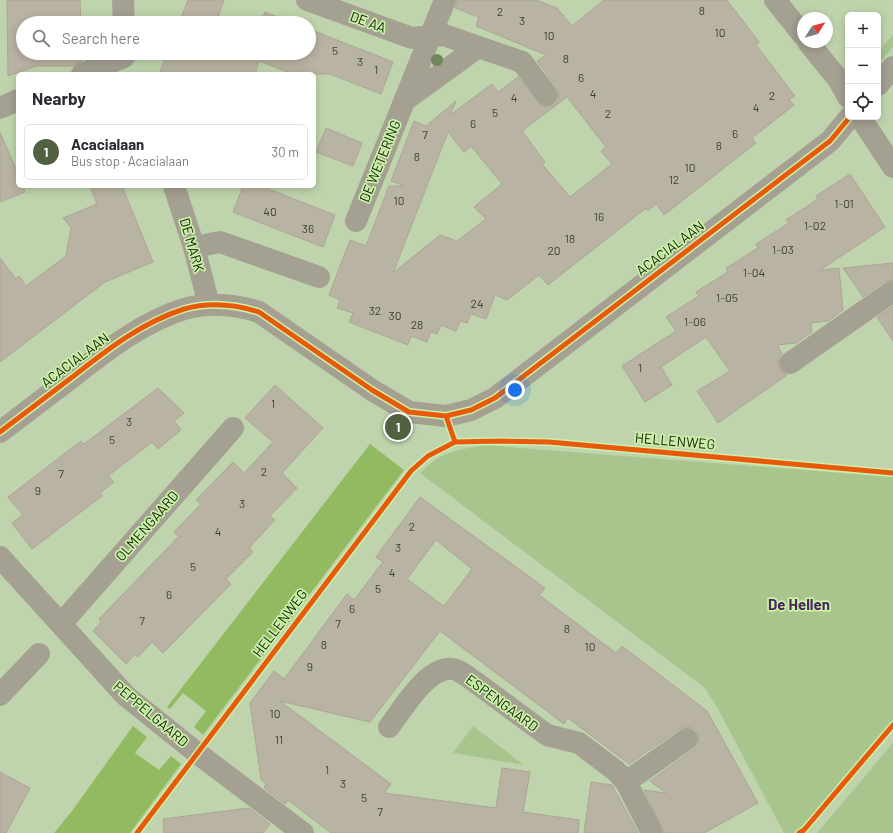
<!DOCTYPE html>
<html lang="en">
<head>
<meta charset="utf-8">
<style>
  :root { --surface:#fff; --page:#f7f7f7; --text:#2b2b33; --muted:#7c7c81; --line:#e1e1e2; --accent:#506040 }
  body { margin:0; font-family:Barlow,sans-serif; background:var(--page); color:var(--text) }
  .controls { position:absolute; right:12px; top:12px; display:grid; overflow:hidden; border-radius:6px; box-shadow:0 2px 10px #0003 }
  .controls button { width:36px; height:36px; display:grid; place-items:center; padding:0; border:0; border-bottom:1px solid var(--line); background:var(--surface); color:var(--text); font:20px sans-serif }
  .compass { position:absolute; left:797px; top:12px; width:36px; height:36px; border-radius:50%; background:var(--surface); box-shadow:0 2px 10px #0003; rotate:53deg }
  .you { position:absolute; left:515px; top:390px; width:14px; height:14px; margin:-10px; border:3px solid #fff; border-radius:50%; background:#1a73e8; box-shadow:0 0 0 6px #1a73e833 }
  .badge { display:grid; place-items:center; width:26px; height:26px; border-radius:50%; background:var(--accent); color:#fff; font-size:13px; font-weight:700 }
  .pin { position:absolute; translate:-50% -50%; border:2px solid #fff; box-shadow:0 1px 4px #0006 }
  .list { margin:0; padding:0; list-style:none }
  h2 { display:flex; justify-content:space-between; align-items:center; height:52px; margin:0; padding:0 16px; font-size:17px }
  h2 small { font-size:13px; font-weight:400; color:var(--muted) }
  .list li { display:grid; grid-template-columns:26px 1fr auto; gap:12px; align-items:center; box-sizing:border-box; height:56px; margin:0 8px 8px; padding:0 8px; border:1px solid var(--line); border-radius:6px }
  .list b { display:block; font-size:15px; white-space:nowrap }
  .list p { margin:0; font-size:13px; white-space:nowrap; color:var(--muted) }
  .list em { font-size:13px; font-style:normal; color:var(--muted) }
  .icon { flex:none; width:22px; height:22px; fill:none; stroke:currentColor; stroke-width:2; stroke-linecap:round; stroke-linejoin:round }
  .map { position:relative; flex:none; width:893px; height:833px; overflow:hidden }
  .search { position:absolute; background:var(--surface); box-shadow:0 2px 10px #0003; left:16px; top:16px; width:300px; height:44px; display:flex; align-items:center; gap:10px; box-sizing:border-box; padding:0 14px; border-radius:22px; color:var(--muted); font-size:15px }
  .panel { position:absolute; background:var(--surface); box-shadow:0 2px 10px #0003; left:16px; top:72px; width:300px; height:116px; border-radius:6px }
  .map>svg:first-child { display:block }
</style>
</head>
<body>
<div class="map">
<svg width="893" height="833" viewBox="0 0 893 833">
  <rect width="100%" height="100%" fill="#bfd4ac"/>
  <path fill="#a8c58d" d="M893,35V47L878,65V52Z
    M484,445L893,477V720L804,826L794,833H784L718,709L705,688L420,473C442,451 455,451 484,445Z
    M473,726L524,765L453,753Z
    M893,743V833H817Z"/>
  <path fill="#92ba61" d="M370,444L404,470L203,735L194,727L206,711L183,693L170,709L167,707Z
    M133,726L147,737L135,753L159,770L171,756L181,764L130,833H54L72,811Z"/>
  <path fill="#b9b3a3" stroke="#aba595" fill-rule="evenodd" d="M7,0H80L81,23H23V53H81L82,61L73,66H36L8,76Z
    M188,0H224L216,23H179Z
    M457,0H536L557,8L572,26L604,0H727L759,42L756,45L795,96L789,100L794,105L752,138L756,143L664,215L656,204L648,211L646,208L548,285L539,275L507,300L495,295L486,319L471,314L467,323L460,321L456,331L441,325L437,334L431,332L427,342L411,336L408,345L349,322L353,313L337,308L340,300L329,295L350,240L366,246L389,186H405L391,181L414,121L426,126L456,101L450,115L492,84L498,92L518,77L542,106L548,107L554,105L559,99V94L557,88L537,61L546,55L476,26L479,17L455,8ZM567,97L606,147L601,151L612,164L570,197L542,164L545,162L522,131ZM448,132L464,152L471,146L502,184L474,207L486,219L457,241L440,235L393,273Z
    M265,12L292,23H261Z
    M309,29L393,62L381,94L330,74H293L259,61L255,74H159L167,53H309Z
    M326,128L362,143L353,166L316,152Z
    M0,132L18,174V186H23L25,192L0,202Z
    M850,174L885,227L820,270L839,268L843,310L828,321L811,323L812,332L796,343L777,345L782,353L779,358L778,364L780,370L787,375L718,423L697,391L730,371L706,337L661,367L672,385L645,402L622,366L676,331L666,317L699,296L696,292L728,272L726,268L758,248L756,244L789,223L786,220L818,199L816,196Z
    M90,186H122L153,262L105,282L0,362V258L16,279L19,276L26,286L66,256L71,227L63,218L97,204Z
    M243,186H261L335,215L323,247L233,212Z
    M893,263V279L886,281L863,297L843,268Z
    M893,306V341L877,317Z
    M275,385L323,428L282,473L297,488L270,516L275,520L249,548L253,552L226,579L231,584L163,653L152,642L138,657L135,654L126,664L93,631L101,622L99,619L179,536L174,532L201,504L196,500L233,462L244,473L273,442L245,418Z
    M158,388L184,413L174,421L181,430L158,449L152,442L108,476L114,482L100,493L102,496L32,549L12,523L23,515L8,497L81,441L84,444Z
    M420,497L545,588L539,595L616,653L622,646L707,711L758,803L704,833H664L644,790L666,793L650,781L694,749L698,745L699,738L697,732L692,728L686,727L680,729L629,764L568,718L564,724L440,631L370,722L280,701L391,784L384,793L496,808L502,768L530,772L523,812L579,820L578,833H331L288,800L285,804L264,788L266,784L261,779L250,703L274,671L284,679L347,594L354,600L383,562L376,557ZM436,540L472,569L444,606L407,579Z
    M0,772L30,788L6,833H0Z
    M591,782L612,785L638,833H584Z
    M249,808L270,824L263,833H164L163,819Z"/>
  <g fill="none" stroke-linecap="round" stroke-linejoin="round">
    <path stroke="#a4a092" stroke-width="22" d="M123,0L124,23
      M307,0L412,38L444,35L522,62L547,95
      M775,0L803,35
      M808,42L838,79L848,97
      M82,74L124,57
      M878,85L893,67
      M405,100L478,47
      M0,108L18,100
      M860,117L893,167
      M174,186L194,247L209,305
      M356,221L445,0
      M194,247L220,242L319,277
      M790,363L893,291
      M0,432C25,413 50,394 75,375C108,349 143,322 184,309C209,302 234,304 259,312L372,390L409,412L446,416L471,410L495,398L830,141L850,117
      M0,557L126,696L197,753L303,833
      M61,624L233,428
      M0,695L39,654
      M389,727C403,709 427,666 453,669C457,669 463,674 467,676L547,735L579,743L616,771L626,782L652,833
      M626,782L687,739"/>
    <defs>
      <path id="cycleway" d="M0,432C25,413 50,394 75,375C108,349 143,322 184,309C209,302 234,304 259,312L372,390L409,412L446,416L471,410L495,398L830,141L850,117
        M455,442L501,441L549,442L893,473
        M137,833L411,471L428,456L455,442L446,416
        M799,833L804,830L893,725"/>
    </defs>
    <use href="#cycleway" stroke="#cbf1a9" stroke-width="8"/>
    <use href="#cycleway" stroke="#e8590c" stroke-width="5"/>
  </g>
  <circle fill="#70865a" cx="437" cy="60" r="6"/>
  <g text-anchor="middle" stroke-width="3.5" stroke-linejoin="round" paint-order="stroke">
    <g font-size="12" fill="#3d462d">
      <text x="702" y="15">8</text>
      <text x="500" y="16">2</text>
      <text x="522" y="25">3</text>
      <text x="720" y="37">10</text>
      <text x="549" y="40">10</text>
      <text x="335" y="55">5</text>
      <text x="566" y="63">8</text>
      <text x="360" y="66">3</text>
      <text x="376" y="74">1</text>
      <text x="581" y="82">6</text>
      <text x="593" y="98">4</text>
      <text x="772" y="100">2</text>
      <text x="514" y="102">4</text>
      <text x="756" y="112">4</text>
      <text x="495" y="117">5</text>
      <text x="608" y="118">2</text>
      <text x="473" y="128">6</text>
      <text x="735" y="138">6</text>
      <text x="425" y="139">7</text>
      <text x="719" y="150">8</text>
      <text x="417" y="161">8</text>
      <text x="690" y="172">10</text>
      <text x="674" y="184">12</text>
      <text x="399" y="205">10</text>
      <text x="844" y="208">1-01</text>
      <text x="270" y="216">40</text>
      <text x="599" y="221">16</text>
      <text x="815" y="230">1-02</text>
      <text x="308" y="233">36</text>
      <text x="570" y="243">18</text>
      <text x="783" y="254">1-03</text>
      <text x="554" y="255">20</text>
      <text x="754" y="277">1-04</text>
      <text x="727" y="302">1-05</text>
      <text x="477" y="308">24</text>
      <text x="375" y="315">32</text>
      <text x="395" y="320">30</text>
      <text x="695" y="326">1-06</text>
      <text x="417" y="329">28</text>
      <text x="640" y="372">1</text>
      <text x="273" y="408">1</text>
      <text x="129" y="426">3</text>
      <text x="112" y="444">5</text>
      <text x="264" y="476">2</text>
      <text x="61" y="478">7</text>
      <text x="38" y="495">9</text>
      <text x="242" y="508">3</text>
      <text x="412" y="531">2</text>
      <text x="218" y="536">4</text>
      <text x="398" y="552">3</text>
      <text x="193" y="571">5</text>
      <text x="392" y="577">4</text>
      <text x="378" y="593">5</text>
      <text x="169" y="599">6</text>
      <text x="352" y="613">6</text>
      <text x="142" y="625">7</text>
      <text x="338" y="628">7</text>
      <text x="567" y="633">8</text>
      <text x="324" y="649">8</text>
      <text x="590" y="651">10</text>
      <text x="310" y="671">9</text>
      <text x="275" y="718">10</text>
      <text x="279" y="744">11</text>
      <text x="327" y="774">1</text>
      <text x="343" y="788">3</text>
      <text x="364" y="802">5</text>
      <text x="380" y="816">7</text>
    </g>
    <g font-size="14" fill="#142206" stroke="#cbf1a9">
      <text transform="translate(368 22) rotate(20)" y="5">DE AA</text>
      <text transform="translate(380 161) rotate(-68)" y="5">DE WETERING</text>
      <text transform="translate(192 245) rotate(74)" y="5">DE MARK</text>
      <text transform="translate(670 248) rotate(-37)" y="5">ACACIALAAN</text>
      <text transform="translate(75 360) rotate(-37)" y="5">ACACIALAAN</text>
      <text transform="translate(675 441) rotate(5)" y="5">HELLENWEG</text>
      <text transform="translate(147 526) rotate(-49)" y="5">OLMENGAARD</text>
      <text transform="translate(280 623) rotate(-53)" y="5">HELLENWEG</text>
      <text transform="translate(502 703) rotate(36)" y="5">ESPENGAARD</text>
      <text transform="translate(151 714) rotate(40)" y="5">PEPPELGAARD</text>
    </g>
    <g font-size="15" font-weight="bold" fill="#49265e" stroke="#cbf1a9">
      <text x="799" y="610">De Hellen</text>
    </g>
  </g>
</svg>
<div class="controls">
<button>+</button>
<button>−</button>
<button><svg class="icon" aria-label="locate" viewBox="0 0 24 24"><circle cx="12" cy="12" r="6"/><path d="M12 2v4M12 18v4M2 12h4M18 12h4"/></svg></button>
</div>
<svg class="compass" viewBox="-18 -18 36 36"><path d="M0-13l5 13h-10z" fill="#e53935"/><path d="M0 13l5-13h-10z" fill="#7c7c81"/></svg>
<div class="you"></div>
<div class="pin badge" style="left:398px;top:427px">1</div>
<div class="search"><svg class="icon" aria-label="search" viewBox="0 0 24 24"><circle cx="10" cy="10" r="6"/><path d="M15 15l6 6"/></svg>Search here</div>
<section class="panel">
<h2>Nearby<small></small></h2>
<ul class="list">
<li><span class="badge">1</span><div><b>Acacialaan</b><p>Bus stop · Acacialaan</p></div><em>30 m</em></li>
</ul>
</section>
</div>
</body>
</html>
